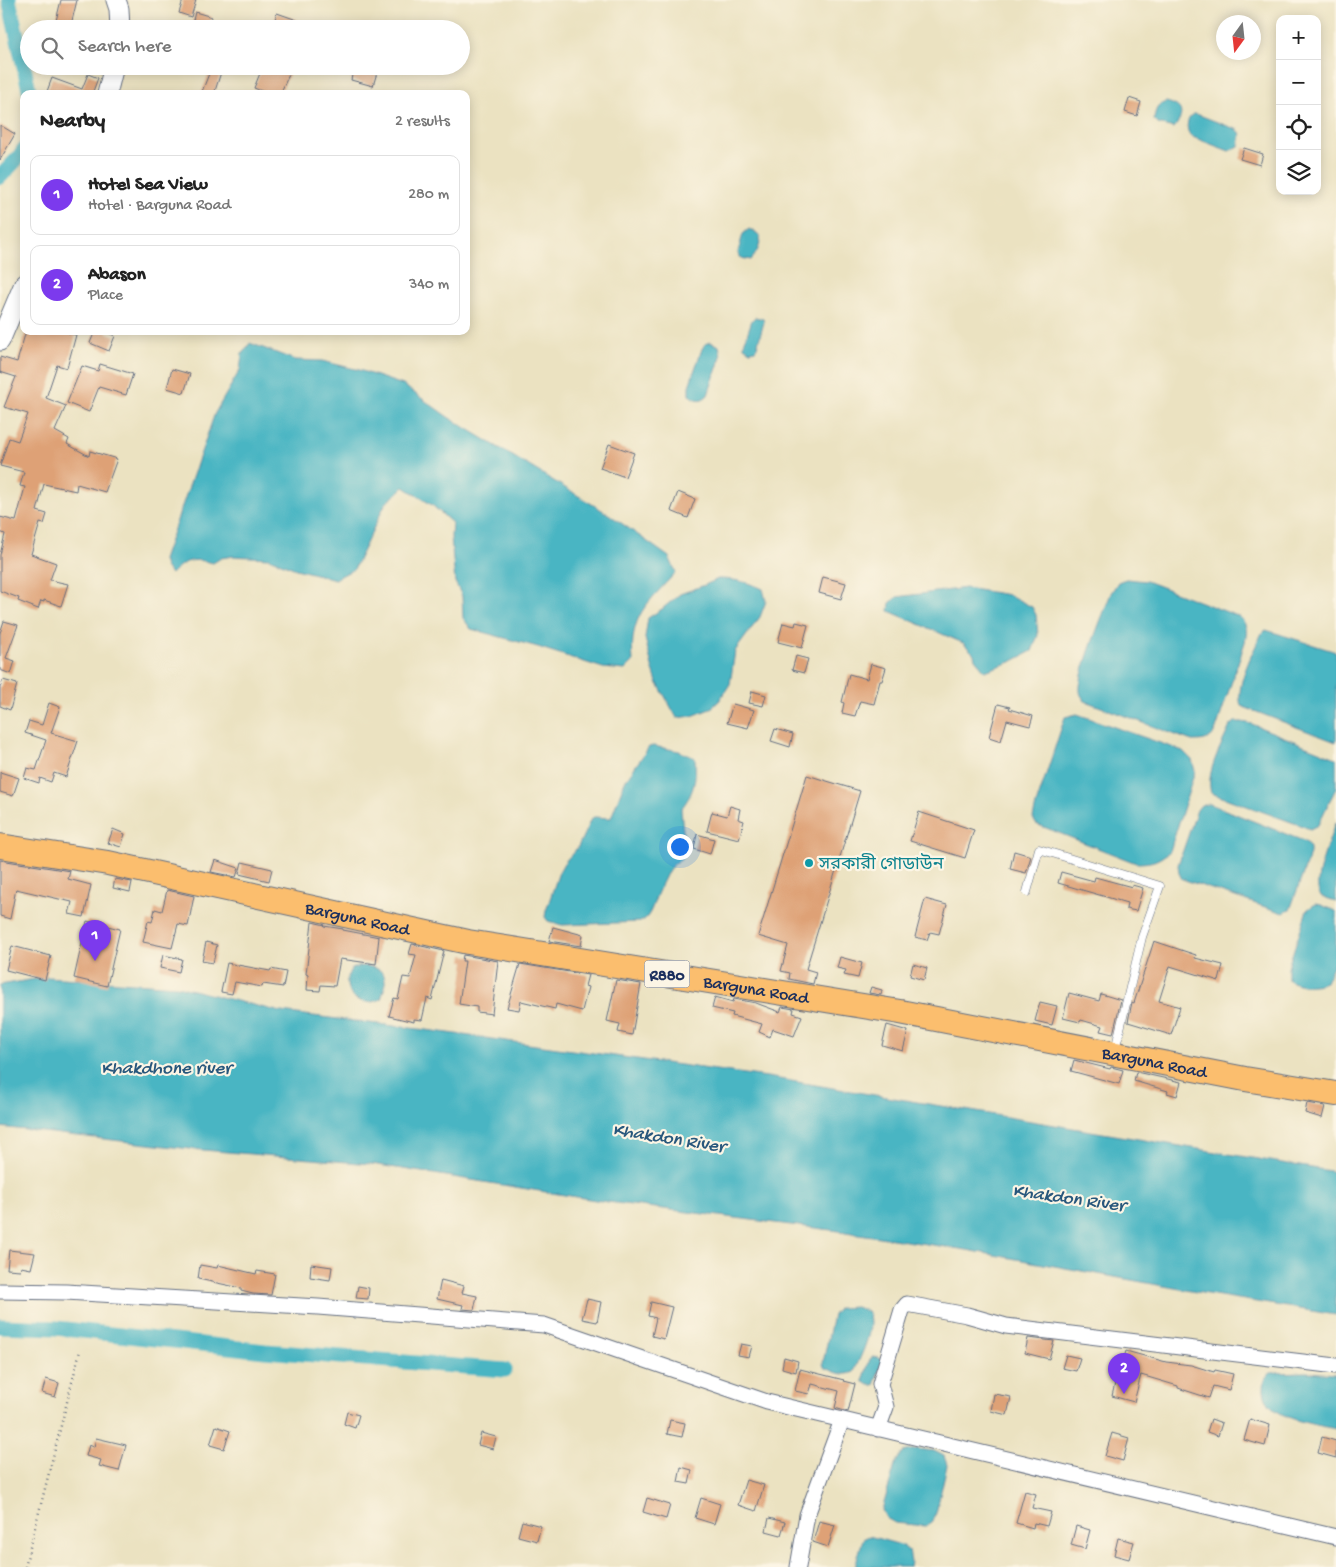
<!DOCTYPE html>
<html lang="en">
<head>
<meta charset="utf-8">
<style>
  :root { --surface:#fff; --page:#f2f2f2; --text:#222; --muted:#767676; --line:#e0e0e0; --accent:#7c3aed }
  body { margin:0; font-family:"Gochi Hand","Noto Sans Bengali",sans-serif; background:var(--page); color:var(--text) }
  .controls { position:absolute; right:15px; top:15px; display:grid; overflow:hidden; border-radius:10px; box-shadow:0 2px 12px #0003 }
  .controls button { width:45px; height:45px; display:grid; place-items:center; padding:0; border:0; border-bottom:1px solid var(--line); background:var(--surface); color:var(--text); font:25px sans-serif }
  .compass { position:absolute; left:1216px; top:15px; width:45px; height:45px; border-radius:50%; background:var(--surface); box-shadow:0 2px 12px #0003; rotate:195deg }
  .you { position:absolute; left:679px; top:846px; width:18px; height:18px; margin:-12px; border:4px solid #fff; border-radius:50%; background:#1a73e8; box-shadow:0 0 0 8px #1a73e833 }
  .badge { display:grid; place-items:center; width:32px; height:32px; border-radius:50%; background:var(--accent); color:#fff; font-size:16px; font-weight:700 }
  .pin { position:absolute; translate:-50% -41px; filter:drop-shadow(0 1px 2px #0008) }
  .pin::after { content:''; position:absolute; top:26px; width:18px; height:15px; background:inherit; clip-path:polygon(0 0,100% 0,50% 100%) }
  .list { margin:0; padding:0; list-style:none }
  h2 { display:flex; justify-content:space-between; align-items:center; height:65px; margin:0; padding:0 20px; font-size:21px }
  h2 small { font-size:16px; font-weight:400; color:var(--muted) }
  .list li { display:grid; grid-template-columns:32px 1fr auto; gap:15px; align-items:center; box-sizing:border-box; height:80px; margin:0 10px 10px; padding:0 10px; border:1px solid var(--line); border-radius:10px }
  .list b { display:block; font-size:19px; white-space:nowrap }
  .list p { margin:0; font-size:16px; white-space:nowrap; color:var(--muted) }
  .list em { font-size:16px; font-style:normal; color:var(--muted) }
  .icon { flex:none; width:28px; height:28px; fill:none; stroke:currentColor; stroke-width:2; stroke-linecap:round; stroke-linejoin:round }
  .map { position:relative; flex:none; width:1336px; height:1567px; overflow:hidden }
  .search { position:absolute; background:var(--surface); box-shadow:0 2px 12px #0003; left:20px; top:20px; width:450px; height:55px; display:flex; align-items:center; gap:12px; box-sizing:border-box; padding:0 18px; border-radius:28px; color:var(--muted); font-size:19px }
  .panel { position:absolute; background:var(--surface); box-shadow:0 2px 12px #0003; left:20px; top:90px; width:450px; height:245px; border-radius:10px }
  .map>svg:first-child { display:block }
</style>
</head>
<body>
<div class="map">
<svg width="1336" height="1567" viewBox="0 0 1336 1567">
  <rect width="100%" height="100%" fill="#fcf5e5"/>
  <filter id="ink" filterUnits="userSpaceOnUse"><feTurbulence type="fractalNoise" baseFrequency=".02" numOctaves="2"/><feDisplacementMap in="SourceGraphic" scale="10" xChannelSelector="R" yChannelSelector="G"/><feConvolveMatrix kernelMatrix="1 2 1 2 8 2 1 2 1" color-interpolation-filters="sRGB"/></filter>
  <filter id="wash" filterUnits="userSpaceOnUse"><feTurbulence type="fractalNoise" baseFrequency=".0096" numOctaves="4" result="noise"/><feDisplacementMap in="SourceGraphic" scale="20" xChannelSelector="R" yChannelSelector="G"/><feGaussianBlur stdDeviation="1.12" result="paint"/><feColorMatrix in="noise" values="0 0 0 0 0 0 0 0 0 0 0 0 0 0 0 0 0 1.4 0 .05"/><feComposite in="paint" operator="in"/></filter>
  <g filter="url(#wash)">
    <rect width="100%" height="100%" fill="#ebe2c1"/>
    <path fill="#48b5c3" stroke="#327290" d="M1166,102C1183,106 1185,114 1174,128L1158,124L1154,120C1155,110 1157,105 1166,102Z
      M1193,114L1199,115L1238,130L1241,134L1239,146L1229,151L1190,136C1186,128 1186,120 1193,114Z
      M749,229L760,235C761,245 757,253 751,260L741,258L738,252L743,234Z
      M755,317L763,319L764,322L757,347L755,350L750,351L744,347V344L752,320Z
      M710,342L719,346L721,356L708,395C701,402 697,400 689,395V386L702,349L705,344Z
      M250,343L295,360L322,361L359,370L403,385L448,417L610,515L669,557L676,572C647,605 629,614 633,662L625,670L603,668L538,647L471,629L463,618L462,596L455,582L451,537L452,523L432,505L404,487L385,504L354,569L335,579L296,569L269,558L233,556L221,558L213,563C194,558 185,559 171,574L165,567L163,560L215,413L240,370L242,354Z
      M718,579C734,579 748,582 763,589L766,601L760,617L735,651L730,684L719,701L710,709L692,716L677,718L657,682L653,670L645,638L648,618L662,609L680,594L705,585Z
      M1126,579L1146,581L1240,617C1248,626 1247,631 1245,642L1215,732C1209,741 1202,741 1192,741L1085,701C1083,698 1080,695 1080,691C1078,673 1104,613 1111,593L1118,582Z
      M966,588L1009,595L1032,607L1036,615L1038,635L1032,651L1013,661L985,671L975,659L974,654L963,643L889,611L890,603L897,597Z
      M1266,630L1336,652V742L1241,706C1235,685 1253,652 1262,633Z
      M1077,714L1183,751L1192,760L1195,771L1170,851C1158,861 1152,863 1136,863L1036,824L1033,818L1036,805L1065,717Z
      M1235,722H1242L1252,724L1336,758V788L1318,825L1310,829L1305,827L1211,793C1205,772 1222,745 1230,726Z
      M653,746L679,751L695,758C696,780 695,791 681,809L685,853C682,861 677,861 671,867C667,872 661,886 658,892C653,903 651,918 640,922L562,925L548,921L545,917L546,911L559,872L564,863L578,847L591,819L594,817L611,818L625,781L649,747Z
      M1210,804L1306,842L1310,848V854L1290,910L1283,913L1182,879L1179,873L1178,865L1197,810L1201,805Z
      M1335,823H1336V902C1332,901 1325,899 1321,896C1310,885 1331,838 1335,823Z
      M1315,904L1321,905L1336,911V959L1326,982C1314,987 1299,986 1288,980V967L1307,910Z
      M364,966C388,968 388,979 381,999C376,1001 370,1003 365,1002C347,999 342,982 352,968Z
      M47,977L177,986L281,1012L434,1031L767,1077L1336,1172V1315L1202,1293L967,1250L839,1231L608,1202L372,1164L191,1149L0,1127V985Z
      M856,1307L868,1312C875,1331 861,1354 854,1372C843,1377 835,1372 824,1367L823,1363L833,1315L839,1308Z
      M873,1357L879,1358L883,1360L874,1385H869L863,1381L870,1359Z
      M1306,1372L1336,1374V1429C1314,1424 1265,1419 1264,1390C1264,1383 1265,1377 1271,1373Z
      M917,1449L934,1451L944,1456L947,1465L936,1513L932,1521L926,1526L895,1523L886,1518L882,1510L896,1462L903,1452Z
      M869,1536L901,1545L909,1551L911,1562L910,1567H855L863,1539Z"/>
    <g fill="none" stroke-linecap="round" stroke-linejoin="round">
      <path stroke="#48b5c3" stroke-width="15" d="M9,0L30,94
        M0,177L19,157L24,149
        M0,1326L56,1328L265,1351L505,1370"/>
    </g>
    <g id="blocks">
      <path fill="#dea176" d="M61,0H77L70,29L55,25Z
        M183,0H196L191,17L179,13Z
        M195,12L212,17L208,29L192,24Z
        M277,13L297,20L294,29H272Z
        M212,66L222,69L214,94H201Z
        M263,66H293L280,94H269L254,88Z
        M354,66H379L373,86L351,80Z
        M88,74L98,78L92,94H46L52,78L82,89Z
        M1129,98L1141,102L1137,116L1125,112Z
        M0,125L15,134L0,160Z
        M1244,148L1263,154L1260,165L1240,159Z
        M26,331H62L76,335L67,368L57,365L46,398L66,406L55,431L69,439L67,444L89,456L90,451L117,459L105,492L77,484L76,491L44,484L37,511L47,514L44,524L40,523L31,554L56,563L50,580L68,584L61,606L44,600V602L41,601L38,609L18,601L19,598L0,591V555L5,534L0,532V517L16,521L25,487L20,486L24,472L0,466L9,438L18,441L28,414L4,407L16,377L0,372V357L17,362Z
        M95,331H103L115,336L109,351L90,343Z
        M100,364L133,374L126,395L99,387L89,412L67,403L82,366L98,371Z
        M172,369L190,374L184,393L167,388Z
        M609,444L634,453L625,477L600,468Z
        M678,492L695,499L688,518L671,511Z
        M823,577L846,583L841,599L819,593Z
        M4,621L18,625L6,658L15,661L11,674L0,670V633Z
        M796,622L808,625L802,648L778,642L783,623L795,626Z
        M796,656L808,659L804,673L792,670Z
        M871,664L886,668L882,681H880L874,704L860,701L855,716L842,713L844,703L842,702L849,674L867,679Z
        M3,680L17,684L10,710L0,706V688Z
        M752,691L766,695L763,706L749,703Z
        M49,703L60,707L51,733L78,741L66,777L54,773L51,782L40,778L39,783L24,778L27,768L36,770L46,740L25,733L29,721L42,725Z
        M733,704L754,710L748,728L727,723Z
        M998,704L1010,707L1009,709L1033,716L1030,726L1007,720L1001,741L989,737Z
        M775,729L793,734L790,747L771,741Z
        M0,772L19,778L13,796L0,792Z
        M807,775L860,791L806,969L816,972L813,984L789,979L790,973L781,971L788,945L758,936Z
        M730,806L740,809L738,819L744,821L739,839L707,831L712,812L727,816Z
        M919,812L974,830L965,858L910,841Z
        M113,829L125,834L121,847L108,843Z
        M697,834L714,839L710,854L694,849Z
        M1014,851L1031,856L1026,873L1010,869Z
        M0,860L70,871L68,879L91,885L84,917L69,914L72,902L16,889L10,919L0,916Z
        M215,860L239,868L236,877L211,872Z
        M242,862L272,869L269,881L239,874Z
        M1061,872L1094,881L1095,877L1132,887V885L1143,888L1136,911L1126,909L1127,903L1058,883Z
        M115,879L132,882L130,892L113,888Z
        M167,890L194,896L188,926L178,924L172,948L143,942L148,921L152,922L155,909L162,911Z
        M925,899L947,905L939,934L930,932L927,940L915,937Z
        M87,921L120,929L107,986L74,978Z
        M312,922L325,925L324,926L343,929V930L379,937L376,964L340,959L335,986L321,985L320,991L307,990L308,975L306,974Z
        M553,927L583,935L581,946L549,941Z
        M1154,941L1196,955L1195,958L1223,965L1219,981L1170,966L1159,1001L1180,1007L1171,1035L1128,1022L1132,1002L1134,1003Z
        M206,942L217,945L213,963L202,961Z
        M412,944L444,951L432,1000L427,998L422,1020L414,1019V1022L389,1016L394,998L398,999L403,977L410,978L416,955L409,954Z
        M12,946L51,956L45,980L6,970Z
        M163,955L182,959L179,972L160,968Z
        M463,955L498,961L492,1014L477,1012V1007L459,1004L465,961H462Z
        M840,957L862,963L858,978L844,975L846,970L837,968Z
        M227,963L270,971L271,969L286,972L283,987L263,984L262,987L235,982L232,994L221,992Z
        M520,964L588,975L585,986L588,987L582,1011L556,1004L555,1009L521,1001L519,1010L507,1008Z
        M913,964L927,968L924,980L910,976Z
        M616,980L641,984L632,1035L618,1032L620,1024L607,1021Z
        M871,987L882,990L881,995L869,993Z
        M1069,993L1099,1001L1101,994L1121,1000L1113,1034L1100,1031L1102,1026L1081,1020L1080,1022L1063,1018Z
        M715,997L733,1002L734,999L756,1003L780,1012L782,1007L794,1009L793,1013L802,1016L794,1036L773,1029L770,1037L759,1032L762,1024L732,1016L733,1013L712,1008Z
        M1040,1002L1057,1006L1052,1025L1035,1021Z
        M887,1025L908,1031L903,1051L882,1045Z
        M1074,1060L1110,1069L1111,1067L1123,1070L1119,1084L1071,1071Z
        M1136,1072L1181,1082L1177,1096L1167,1093L1168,1091L1134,1081Z
        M1307,1103L1325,1106L1322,1118L1305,1113Z
        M9,1250L35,1253L31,1269L21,1267L20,1270L7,1269Z
        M311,1264L332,1267L330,1280L310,1277Z
        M200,1265L217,1268L218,1265L256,1274L257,1271L275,1274L271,1295L253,1294L241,1291V1288L198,1279Z
        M441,1280L464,1286L462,1293L477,1296L474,1310L462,1309L463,1305L437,1299Z
        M358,1286L369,1288L368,1299L356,1298Z
        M587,1299L601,1302L597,1322L582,1319Z
        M651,1302L672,1307L664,1339L652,1336L656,1318L648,1316Z
        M1028,1338L1054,1341L1049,1359L1025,1353Z
        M741,1344L752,1346L749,1357L738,1355Z
        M1126,1351L1166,1362L1191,1365L1214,1372L1215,1370L1233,1374L1229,1390L1213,1386L1209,1398L1178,1388V1386L1141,1375L1134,1402L1112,1396L1121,1358H1124Z
        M1066,1355L1080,1358L1076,1371L1062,1368Z
        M784,1357L798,1361L796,1372L782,1368Z
        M800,1369L844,1380L843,1381L855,1384L848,1412L835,1408L839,1391L812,1384L809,1394L795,1391Z
        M46,1379L59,1383L55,1397L42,1393Z
        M994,1394L1011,1397L1007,1415L991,1411Z
        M347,1412L359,1415L355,1428L344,1424Z
        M1211,1419L1222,1423L1218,1436L1207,1432Z
        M1250,1419L1270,1425L1265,1446L1244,1440Z
        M670,1420L685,1423L682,1437L667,1434Z
        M216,1426L230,1431L224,1449L210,1445Z
        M481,1433L496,1437L493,1449L478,1445Z
        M1112,1433L1129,1438L1123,1461L1105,1456Z
        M1322,1437L1336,1441V1458L1318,1453Z
        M96,1438L126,1445L119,1471L99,1466L101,1460L86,1456L89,1445L94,1447Z
        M681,1467L692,1470L689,1484L678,1482Z
        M746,1480L764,1485L756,1511L738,1505Z
        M1025,1491L1036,1494L1032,1508L1051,1512L1047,1526L1034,1523L1033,1528L1016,1523Z
        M647,1498L670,1505L666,1519L643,1512Z
        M701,1498L720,1504L714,1524L695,1518Z
        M769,1518L785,1522L781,1535L766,1531Z
        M522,1521L541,1526L537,1541L518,1536Z
        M819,1521L835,1525L828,1547L813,1542Z
        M1076,1526L1090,1530L1085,1549L1071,1545Z
        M1118,1538L1134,1542L1129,1559L1114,1555Z"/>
    </g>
  </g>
  <g filter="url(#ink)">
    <use href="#blocks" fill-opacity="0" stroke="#646e81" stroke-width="1"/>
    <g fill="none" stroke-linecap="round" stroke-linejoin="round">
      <defs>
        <path id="service" d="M1027,892L1039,849L1160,886L1142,937L1115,1050"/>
        <path id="minor" d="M0,1291L66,1292L318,1307L544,1325L767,1402L1336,1537
          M878,1429L886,1407L880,1384L902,1310L907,1304L967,1315L1006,1326L1336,1366
          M798,1567L807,1515L842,1420"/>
        <path id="tertiary" d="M116,0L119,9L120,29
          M107,94L114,66
          M0,341L24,284"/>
        <g id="primary">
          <path id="s1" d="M0,846L108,863L468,942L900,1012L1245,1079L1336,1094"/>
        </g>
      </defs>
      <use href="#service" stroke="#646e81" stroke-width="9"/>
      <use href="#minor" stroke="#646e81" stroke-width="17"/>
      <use href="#tertiary" stroke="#646e81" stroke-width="21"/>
      <use href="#primary" stroke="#646e81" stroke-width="26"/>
      <path stroke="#646e81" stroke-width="2.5" stroke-dasharray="1 4" stroke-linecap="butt" d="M25,1567L80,1351"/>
      <use href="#service" stroke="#fff" stroke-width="8"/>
      <use href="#minor" stroke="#fff" stroke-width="15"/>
      <use href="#tertiary" stroke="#fff" stroke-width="19"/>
      <use href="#primary" stroke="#fbbe6e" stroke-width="24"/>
    </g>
  </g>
  <circle fill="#0f9aa8" stroke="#fcf5e5" stroke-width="2" cx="809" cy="863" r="5"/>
  <g text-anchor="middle" stroke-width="4.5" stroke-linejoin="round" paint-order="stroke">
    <rect fill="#fcf5e5" stroke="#5e6a86" stroke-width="1" x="644.5" y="960.5" width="45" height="27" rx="4"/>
    <g font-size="16" font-weight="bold" fill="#1b2f5e">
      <text x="667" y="980">R880</text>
    </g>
    <g font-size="18" fill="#0d838f" stroke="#fcf5e5" text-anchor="start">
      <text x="819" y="869">সরকারী গোডাউন</text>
    </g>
    <g font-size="18" fill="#1b2f5e" stroke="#fcf5e5">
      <text dy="6" stroke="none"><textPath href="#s1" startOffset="365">Barguna Road</textPath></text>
      <text dy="6" stroke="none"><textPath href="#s1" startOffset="770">Barguna Road</textPath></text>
      <text dy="6" stroke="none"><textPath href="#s1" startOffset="1175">Barguna Road</textPath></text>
    </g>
    <g font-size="19" font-style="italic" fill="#28577c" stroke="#fcf5e5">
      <text x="166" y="1073">Khakdhone river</text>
      <text transform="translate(669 1136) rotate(9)" y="7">Khakdon River</text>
      <text transform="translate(1069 1196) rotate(8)" y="7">Khakdon River</text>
    </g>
  </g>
</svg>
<div class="controls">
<button>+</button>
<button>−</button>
<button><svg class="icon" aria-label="locate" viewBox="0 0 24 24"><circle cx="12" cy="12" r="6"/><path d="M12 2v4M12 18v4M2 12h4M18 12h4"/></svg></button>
<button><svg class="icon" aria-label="layers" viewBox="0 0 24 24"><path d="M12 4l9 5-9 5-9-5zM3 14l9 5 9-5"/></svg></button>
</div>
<svg class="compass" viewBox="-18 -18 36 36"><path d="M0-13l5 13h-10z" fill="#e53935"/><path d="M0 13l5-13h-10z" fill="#767676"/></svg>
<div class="you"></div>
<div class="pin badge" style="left:95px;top:961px">1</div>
<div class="pin badge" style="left:1124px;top:1394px">2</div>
<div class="search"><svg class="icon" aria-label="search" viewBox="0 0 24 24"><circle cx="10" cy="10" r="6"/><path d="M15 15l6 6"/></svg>Search here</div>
<section class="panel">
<h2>Nearby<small>2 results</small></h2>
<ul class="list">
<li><span class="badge">1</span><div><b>Hotel Sea View</b><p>Hotel · Barguna Road</p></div><em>280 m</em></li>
<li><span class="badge">2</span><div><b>Abason</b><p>Place</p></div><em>340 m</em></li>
</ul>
</section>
</div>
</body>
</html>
